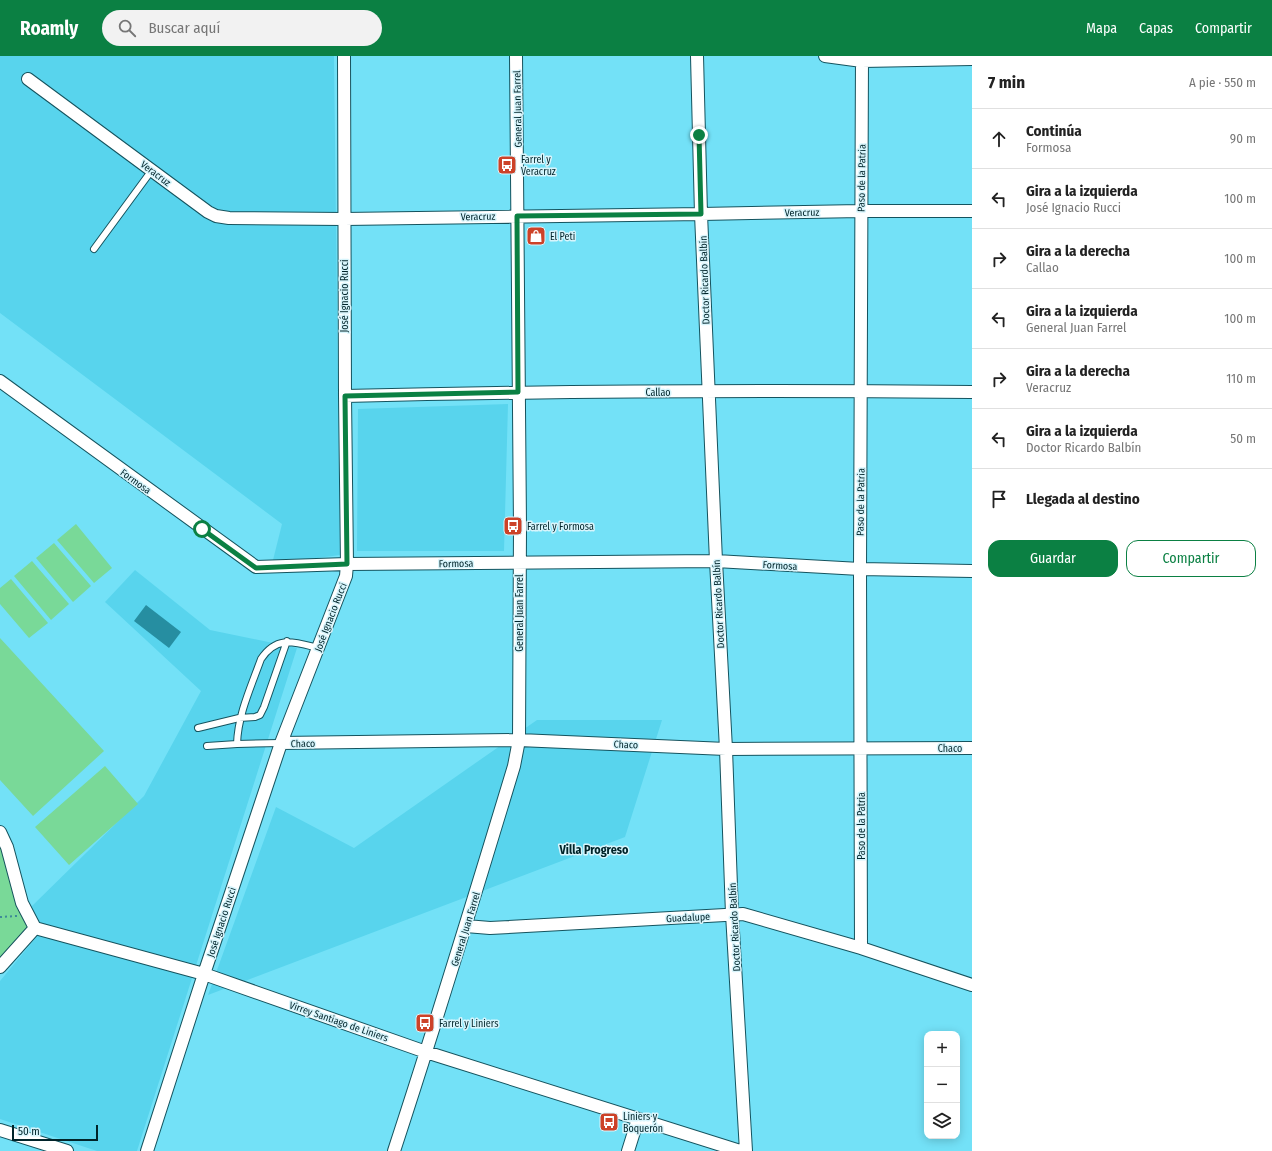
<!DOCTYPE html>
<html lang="es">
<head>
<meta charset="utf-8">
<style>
  :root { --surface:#fff; --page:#f2f2f2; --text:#222; --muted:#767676; --line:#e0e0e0; --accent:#0b8043 }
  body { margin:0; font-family:"Fira Sans Condensed",sans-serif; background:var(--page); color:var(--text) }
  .controls { position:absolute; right:12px; bottom:12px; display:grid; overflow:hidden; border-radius:8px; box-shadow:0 2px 10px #0003 }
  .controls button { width:36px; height:36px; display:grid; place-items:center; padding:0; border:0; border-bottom:1px solid var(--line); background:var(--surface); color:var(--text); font:20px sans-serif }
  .scale { position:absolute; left:12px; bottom:10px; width:86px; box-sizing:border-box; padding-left:4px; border:2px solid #00242a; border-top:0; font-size:11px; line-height:14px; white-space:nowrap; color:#00242a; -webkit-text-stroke:3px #d8f5fc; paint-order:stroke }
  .stop { position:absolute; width:12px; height:12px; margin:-9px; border:3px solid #0b8043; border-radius:50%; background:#fff }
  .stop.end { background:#0b8043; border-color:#fff; box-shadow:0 1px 4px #0008 }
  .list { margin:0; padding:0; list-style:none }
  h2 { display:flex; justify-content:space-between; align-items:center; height:52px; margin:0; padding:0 16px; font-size:17px }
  h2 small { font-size:13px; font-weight:400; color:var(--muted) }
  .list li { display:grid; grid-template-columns:26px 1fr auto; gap:12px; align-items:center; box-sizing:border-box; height:60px; padding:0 16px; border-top:1px solid var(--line) }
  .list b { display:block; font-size:15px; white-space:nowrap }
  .list p { margin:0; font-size:13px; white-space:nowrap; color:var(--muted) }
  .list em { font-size:13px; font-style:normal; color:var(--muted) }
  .actions { display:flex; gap:8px; padding:12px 16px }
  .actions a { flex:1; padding:9px 0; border:1px solid var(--accent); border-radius:12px; text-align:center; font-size:14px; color:var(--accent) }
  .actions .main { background:var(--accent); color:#fff }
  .icon { flex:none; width:22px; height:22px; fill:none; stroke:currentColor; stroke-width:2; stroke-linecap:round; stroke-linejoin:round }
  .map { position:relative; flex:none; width:972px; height:1095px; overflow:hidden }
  header { display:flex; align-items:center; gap:24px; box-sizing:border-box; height:56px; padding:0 20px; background:var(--accent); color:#fff }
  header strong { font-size:19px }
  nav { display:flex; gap:22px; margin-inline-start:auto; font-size:14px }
  .search { width:280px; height:36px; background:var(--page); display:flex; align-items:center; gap:10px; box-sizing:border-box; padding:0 14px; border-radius:22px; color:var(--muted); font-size:15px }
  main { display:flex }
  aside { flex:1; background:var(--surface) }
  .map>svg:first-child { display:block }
</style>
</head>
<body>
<header>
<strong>Roamly</strong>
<div class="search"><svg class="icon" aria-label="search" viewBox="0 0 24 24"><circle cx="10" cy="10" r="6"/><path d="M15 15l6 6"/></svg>Buscar aquí</div>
<nav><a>Mapa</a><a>Capas</a><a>Compartir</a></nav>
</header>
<main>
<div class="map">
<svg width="972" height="1095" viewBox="0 0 972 1095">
  <rect width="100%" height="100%" fill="#73e1f7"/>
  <path fill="#58d4ed" d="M0,0H334L340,499L272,508L282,468L0,257Z
    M508,348L504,495H357L358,353Z
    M135,514L210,574L297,592L137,1095H97L0,1063V925L39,878L31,851L144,740L201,635L105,546Z
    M537,664H662L625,781L208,939L276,751L354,792Z"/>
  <path fill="#79d998" d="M76,468L112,512L94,527L57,484Z
    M54,487L91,530L73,546L36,502Z
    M32,505L69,548L51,564L14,520Z
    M11,523L48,567L29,582L0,548V532Z
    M0,582L104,695L33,760L0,724Z
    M105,710L138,748L69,809L35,771Z
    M0,776L35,872L0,911Z"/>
  <path fill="#268ea1" d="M146,549L181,576L169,592L134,565Z"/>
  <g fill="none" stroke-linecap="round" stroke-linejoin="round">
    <defs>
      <path id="service" d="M94,193L152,114
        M198,672L239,662L255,661L260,659L264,651L287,585
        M237,688C238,658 251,631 261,603C277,579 294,586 318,592
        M207,690L237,688L281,687"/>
      <path id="minor" d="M697,0L701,158L716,505L726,693L732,858L746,1095
        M825,0L862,5L972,3
        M28,23L208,156L216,160L229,162L344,163L701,158L861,155H972
        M0,325L256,511L347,508L716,505L860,513L972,515
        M345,340C554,335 763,334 972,336
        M281,687L519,684L726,693L972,692
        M0,776L7,791L22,847L35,872L204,918L426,996L740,1095
        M466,870L490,872L743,858L861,892L972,929
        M861,892L860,513L862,0
        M0,911L35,872
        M0,1074L67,1095
        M147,1095L204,918L281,687L346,520L347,508L345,340L344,0
        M394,1095C436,967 475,839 514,710L519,684L520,471L516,0
        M628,1095L638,1063"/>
    </defs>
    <use href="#service" stroke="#15535e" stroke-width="8"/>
    <use href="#minor" stroke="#15535e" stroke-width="14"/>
    <path stroke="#3e8a98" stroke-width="2" stroke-dasharray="2 3" stroke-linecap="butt" d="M0,861L17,860"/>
    <use href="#service" stroke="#fff" stroke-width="6"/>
    <use href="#minor" stroke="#fff" stroke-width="12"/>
  </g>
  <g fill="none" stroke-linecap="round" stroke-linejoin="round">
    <path stroke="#0b8043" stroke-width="5" d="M202,473L256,512L347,508L345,340L518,336L517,160L701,158L699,79"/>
  </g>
  <defs>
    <symbol id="bus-square" viewBox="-11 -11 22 22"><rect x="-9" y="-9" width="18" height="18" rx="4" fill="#cd4228" stroke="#d8f5fc"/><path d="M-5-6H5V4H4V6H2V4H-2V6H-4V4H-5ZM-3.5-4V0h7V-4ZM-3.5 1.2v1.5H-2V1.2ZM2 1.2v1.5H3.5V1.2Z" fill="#fff"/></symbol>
    <symbol id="shop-square" viewBox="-11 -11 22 22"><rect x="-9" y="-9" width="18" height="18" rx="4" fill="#cd4228" stroke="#d8f5fc"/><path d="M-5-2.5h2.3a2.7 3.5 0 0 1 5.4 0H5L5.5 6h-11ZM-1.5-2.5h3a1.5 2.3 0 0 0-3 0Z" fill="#fff"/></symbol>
  </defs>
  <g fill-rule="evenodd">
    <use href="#bus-square" x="496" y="98" width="22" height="22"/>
    <use href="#shop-square" x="525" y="169" width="22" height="22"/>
    <use href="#bus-square" x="502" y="459" width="22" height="22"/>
    <use href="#bus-square" x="414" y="956" width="22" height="22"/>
    <use href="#bus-square" x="598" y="1055" width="22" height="22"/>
  </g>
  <g text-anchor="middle" stroke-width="3" stroke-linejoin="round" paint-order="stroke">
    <g font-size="10" fill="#00242a" stroke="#d8f5fc">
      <text transform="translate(517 53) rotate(-91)" y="4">General Juan Farrel</text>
      <text transform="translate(156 117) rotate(37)" y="4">Veracruz</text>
      <text transform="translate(861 122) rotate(-89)" y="4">Paso de la Patria</text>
      <text transform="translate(802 156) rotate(-1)" y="4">Veracruz</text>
      <text transform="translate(478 160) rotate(-1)" y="4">Veracruz</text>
      <text transform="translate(704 224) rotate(-92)" y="4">Doctor Ricardo Balbín</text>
      <text transform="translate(344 240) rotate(-90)" y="4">José Ignacio Rucci</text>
      <text x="658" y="340">Callao</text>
      <text transform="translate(136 425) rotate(36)" y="4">Formosa</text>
      <text transform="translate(860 446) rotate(-89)" y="4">Paso de la Patria</text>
      <text transform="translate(456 507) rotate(-1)" y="4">Formosa</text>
      <text transform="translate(780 509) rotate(3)" y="4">Formosa</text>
      <text transform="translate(718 548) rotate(-93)" y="4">Doctor Ricardo Balbín</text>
      <text transform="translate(519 557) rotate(-90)" y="4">General Juan Farrel</text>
      <text transform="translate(330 561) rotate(-69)" y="4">José Ignacio Rucci</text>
      <text transform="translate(303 687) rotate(-1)" y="4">Chaco</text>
      <text transform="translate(626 688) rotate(2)" y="4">Chaco</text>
      <text x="950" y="696">Chaco</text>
      <text transform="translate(861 770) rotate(-90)" y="4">Paso de la Patria</text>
      <text transform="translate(688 861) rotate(-3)" y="4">Guadalupe</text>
      <text transform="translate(221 866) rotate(-72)" y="4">José Ignacio Rucci</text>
      <text transform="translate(734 871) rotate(-93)" y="4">Doctor Ricardo Balbín</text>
      <text transform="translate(465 873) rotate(-73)" y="4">General Juan Farrel</text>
      <text transform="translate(339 965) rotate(19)" y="4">Virrey Santiago de Liniers</text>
    </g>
    <g font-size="10" fill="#00242a" stroke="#d8f5fc" text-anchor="start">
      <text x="521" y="107">Farrel y<tspan x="521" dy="12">Veracruz</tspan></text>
      <text x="550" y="184">El Peti</text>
      <text x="527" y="474">Farrel y Formosa</text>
      <text x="439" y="971">Farrel y Liniers</text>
      <text x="623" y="1064">Liniers y<tspan x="623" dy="12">Boquerón</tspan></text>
    </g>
    <g font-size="12" font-weight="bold" fill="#00242a" stroke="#d8f5fc">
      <text x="594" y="798">Villa Progreso</text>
    </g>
  </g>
</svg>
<div class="controls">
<button>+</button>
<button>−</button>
<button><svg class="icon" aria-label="layers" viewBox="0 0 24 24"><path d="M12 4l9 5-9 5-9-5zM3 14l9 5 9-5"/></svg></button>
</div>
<div class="scale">50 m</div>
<div class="stop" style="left:202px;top:473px"></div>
<div class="stop end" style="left:699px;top:79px"></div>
</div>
<aside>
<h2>7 min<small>A pie · 550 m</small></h2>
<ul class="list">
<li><svg class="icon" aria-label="ahead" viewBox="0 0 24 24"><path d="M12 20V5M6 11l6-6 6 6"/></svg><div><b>Continúa</b><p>Formosa</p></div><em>90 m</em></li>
<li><svg class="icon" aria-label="left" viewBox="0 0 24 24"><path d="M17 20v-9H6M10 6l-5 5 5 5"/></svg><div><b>Gira a la izquierda</b><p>José Ignacio Rucci</p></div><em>100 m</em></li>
<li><svg class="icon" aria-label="right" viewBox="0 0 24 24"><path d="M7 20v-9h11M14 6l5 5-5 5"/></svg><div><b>Gira a la derecha</b><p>Callao</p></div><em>100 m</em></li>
<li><svg class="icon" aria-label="left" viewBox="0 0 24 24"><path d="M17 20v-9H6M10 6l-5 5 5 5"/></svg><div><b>Gira a la izquierda</b><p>General Juan Farrel</p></div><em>100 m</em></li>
<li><svg class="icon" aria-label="right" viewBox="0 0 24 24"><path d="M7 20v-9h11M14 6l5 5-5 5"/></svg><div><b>Gira a la derecha</b><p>Veracruz</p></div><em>110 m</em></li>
<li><svg class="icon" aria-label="left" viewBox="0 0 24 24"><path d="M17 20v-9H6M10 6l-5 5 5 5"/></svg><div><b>Gira a la izquierda</b><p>Doctor Ricardo Balbín</p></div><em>50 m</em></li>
<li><svg class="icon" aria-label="arrive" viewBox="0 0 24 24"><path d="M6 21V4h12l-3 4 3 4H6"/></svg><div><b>Llegada al destino</b></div></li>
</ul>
<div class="actions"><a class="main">Guardar</a><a>Compartir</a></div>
</aside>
</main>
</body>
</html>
